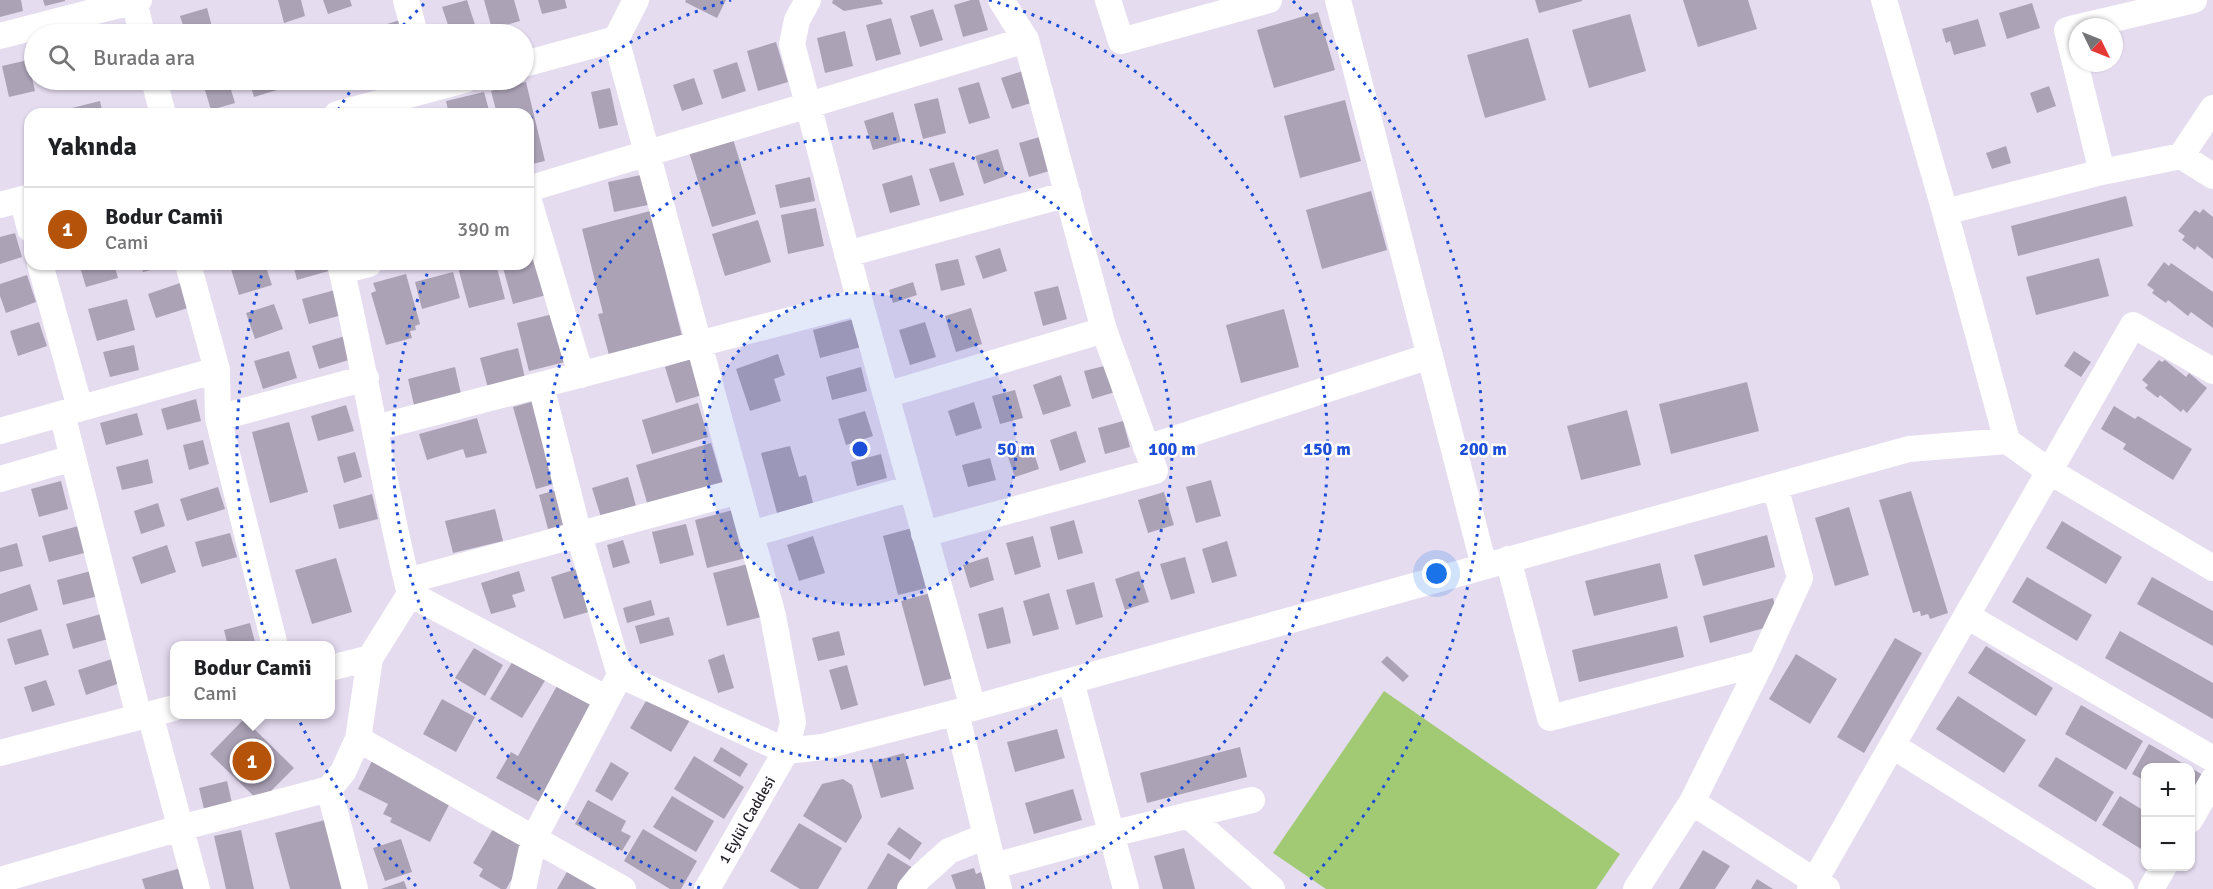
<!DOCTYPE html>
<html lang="tr">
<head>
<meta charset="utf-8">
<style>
  :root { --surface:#fff; --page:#f2f2f2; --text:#202124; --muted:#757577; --line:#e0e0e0; --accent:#b45309 }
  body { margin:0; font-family:Signika,sans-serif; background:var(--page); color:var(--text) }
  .controls { position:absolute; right:18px; bottom:18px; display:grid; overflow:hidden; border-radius:12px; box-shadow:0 2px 4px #0004 }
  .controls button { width:54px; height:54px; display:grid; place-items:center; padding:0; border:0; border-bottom:2px solid var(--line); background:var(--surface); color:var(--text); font:30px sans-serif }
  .compass { position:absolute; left:2069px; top:18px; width:54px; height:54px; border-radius:50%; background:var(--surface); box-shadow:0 2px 4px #0004; rotate:133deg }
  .you { position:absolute; left:1437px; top:574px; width:21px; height:21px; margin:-15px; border:4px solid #fff; border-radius:50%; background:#1a73e8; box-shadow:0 0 0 9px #1a73e833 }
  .badge { display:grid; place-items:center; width:39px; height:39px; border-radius:50%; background:var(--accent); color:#fff; font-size:20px; font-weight:700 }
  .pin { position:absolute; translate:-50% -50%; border:3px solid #fff; box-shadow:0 2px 6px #0006 }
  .popup { position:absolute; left:170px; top:641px; width:165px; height:78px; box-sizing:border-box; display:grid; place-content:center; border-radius:12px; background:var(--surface); filter:drop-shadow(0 2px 4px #0005); font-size:20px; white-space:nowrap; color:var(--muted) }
  .popup b { font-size:22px; color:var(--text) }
  .popup::after { content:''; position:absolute; left:50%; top:100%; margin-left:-12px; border:12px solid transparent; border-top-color:var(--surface) }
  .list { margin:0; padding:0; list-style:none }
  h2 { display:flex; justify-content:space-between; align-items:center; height:78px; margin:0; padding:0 24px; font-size:26px }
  h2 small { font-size:20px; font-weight:400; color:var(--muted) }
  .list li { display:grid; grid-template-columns:39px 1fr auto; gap:18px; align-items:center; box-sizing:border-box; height:84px; padding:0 24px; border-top:2px solid var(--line) }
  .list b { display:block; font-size:22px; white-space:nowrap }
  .list p { margin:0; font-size:20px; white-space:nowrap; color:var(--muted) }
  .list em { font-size:20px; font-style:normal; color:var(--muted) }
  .icon { flex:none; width:33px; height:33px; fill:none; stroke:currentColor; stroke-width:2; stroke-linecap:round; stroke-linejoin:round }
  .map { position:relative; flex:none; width:2213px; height:889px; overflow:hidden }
  .search { position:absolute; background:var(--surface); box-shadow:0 2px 4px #0004; left:24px; top:24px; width:510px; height:66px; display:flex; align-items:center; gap:15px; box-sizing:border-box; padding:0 21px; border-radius:33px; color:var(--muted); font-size:22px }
  .panel { position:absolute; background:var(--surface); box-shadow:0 2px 4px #0004; left:24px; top:108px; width:510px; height:162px; border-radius:18px }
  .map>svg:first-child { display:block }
</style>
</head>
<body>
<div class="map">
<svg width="2213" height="889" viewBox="0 0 2213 889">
  <rect width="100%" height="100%" fill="#e5dcf0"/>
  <path fill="#a2ca75" d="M1384,691L1620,854L1596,889H1326L1273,853Z"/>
  <path fill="#aba2b6" d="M0,0H21L23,11L0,17Z
    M43,0H65V1L45,6Z
    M278,0H301L305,16L284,23Z
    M323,0H350L352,6L328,14Z
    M467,0L478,34H451L442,7Z
    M484,0H514L520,21L492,29Z
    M538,0H565L567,8L542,14Z
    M686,0H726L717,18L685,2Z
    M833,0H881L883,4L844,11L832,3Z
    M971,0H979L988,30L963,37L954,5Z
    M1535,0H1582V1L1539,13Z
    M1683,0H1748L1757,29L1698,47Z
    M2032,3L2040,28L2007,39L1999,13Z
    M207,8L214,34H186L180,16Z
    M933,9L943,40L920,47L910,16Z
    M1318,12L1335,70L1274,88L1257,30Z
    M1630,14L1646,71L1589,88L1572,30Z
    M891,18L901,54L876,61L866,25Z
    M403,19L408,34H380L378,27Z
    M1978,19L1986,46L1954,55L1950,41L1946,43L1942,29Z
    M845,31L853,66L825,73L817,38Z
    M1528,38L1546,100L1485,118L1467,55Z
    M776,42L788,82L758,91L747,51Z
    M28,60L35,91L9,97L2,66Z
    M737,62L746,91L722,99L713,70Z
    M1026,70L1037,101L1012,109L1001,78Z
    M694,78L703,104L682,111L673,85Z
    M57,80H73L59,84Z
    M202,80H228L235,103L211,110Z
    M249,80H274L277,90L254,97Z
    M526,82L545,161L528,165V114H497L491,91Z
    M979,82L990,118L969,124L958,88Z
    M2049,86L2056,106L2037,113L2030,93Z
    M610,88L618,125L599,129L591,92Z
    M484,92L490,114H449L446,101Z
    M938,98L946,133L923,139L914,104Z
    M1345,100L1361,161L1300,178L1284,116Z
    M100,101L103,114H52V113Z
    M893,112L901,142L873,150L864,121Z
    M1043,136L1053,170L1029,177L1019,143Z
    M733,139L756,214L712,227L689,152Z
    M2006,146L2011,163L1992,169L1986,153Z
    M998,149L1006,176L984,184L975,156Z
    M954,162L964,195L940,202L929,169Z
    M641,175L648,205L614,212L608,182Z
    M912,175L920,205L890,213L882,184Z
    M810,177L815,201L780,208L775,185Z
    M1371,191L1387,250L1322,269L1306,210Z
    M2126,196L2133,226L2018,256L2011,226Z
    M816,208L824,246L788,254L781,215Z
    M2203,209L2213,217V259L2197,246L2195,250L2182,240L2185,236L2178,231L2195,210L2200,213Z
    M650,211L682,336L609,355L598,314L603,313L582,229Z
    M758,220L771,262L725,276L712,234Z
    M15,233L22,257L0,264V237Z
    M536,243L550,294L513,304L502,264H528V245Z
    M1000,248L1007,271L983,279L975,256Z
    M2099,258L2109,296L2036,315L2026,277Z
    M958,259L965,285L941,291L935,264Z
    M2164,262L2169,266L2171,263L2213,292V328L2191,312L2188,316L2168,300L2166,303L2152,293L2154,290L2147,285Z
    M79,264H114L118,278L86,287Z
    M141,264H170V265L143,272Z
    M248,264H265L272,285L239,295L231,269Z
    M293,264H330L332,270L297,280Z
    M457,264H496L505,299L469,308Z
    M453,272L460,298L422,309L415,282Z
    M406,274L420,324L415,326L416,330L410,331L412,338L386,345L371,293L376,291L373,283Z
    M27,275L36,302L6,313L0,296V284Z
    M183,282L191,307L156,318L148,294Z
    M913,282L917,295L893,303L889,290Z
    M1058,286L1067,319L1043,326L1034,292Z
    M335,290L342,315L309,324L302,299Z
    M127,299L135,330L97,341L88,309Z
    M274,304L283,329L255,339L246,313Z
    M971,308L982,344L956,352L945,316Z
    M1284,309L1299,367L1241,383L1226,325Z
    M557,313L569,361L529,371L517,323Z
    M854,319L861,347L820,358L813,330Z
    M39,322L47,346L18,356L10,331Z
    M925,322L936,357L910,365L899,330Z
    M345,336L352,359L319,369L312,346Z
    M134,345L139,370L110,377L103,352Z
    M518,348L525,378L488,388L480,358Z
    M289,351L297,378L263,389L254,361Z
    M2074,351L2091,362L2081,377L2064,366Z
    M778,354L785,375L774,379L781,401L750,411L736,369Z
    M691,359L702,395L676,403L665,367Z
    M2159,360L2162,362L2165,360L2186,377L2189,373L2207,388L2187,413L2183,409L2181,412L2160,395L2158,398L2145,388L2148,385L2142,380Z
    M1108,365L1115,392L1092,399L1084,371Z
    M455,367L461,394L414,405L408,379Z
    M861,367L867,391L832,400L826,377Z
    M1061,375L1071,406L1043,415L1033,385Z
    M1747,382L1759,431L1671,454L1659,404Z
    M1015,390L1023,418L1000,424L992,396Z
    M196,399L201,421L167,430L161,409Z
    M538,400L561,482L536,489L513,407Z
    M974,402L982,428L956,436L948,411Z
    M698,403L708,437L652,454L642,420Z
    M346,405L354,431L318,441L311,416Z
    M2114,406L2135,419L2138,416L2192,449L2173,480L2123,449L2126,444L2101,429Z
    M1627,410L1641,465L1581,480L1567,426Z
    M865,411L873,436L846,445L838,419Z
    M137,413L143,435L106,445L100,423Z
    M477,418L487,453L466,458L463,449L427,460L419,434Z
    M1123,421L1130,447L1105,454L1098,428Z
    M289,422L308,492L270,503L252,432Z
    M1076,431L1086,462L1060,471L1050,440Z
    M203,440L209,464L189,470L183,445Z
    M711,443L723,484L648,506L636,465Z
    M1031,443L1039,469L1015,477L1006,451Z
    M790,446L799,477L806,475L813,503L777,513L761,453Z
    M355,452L362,477L344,483L337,457Z
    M881,454L887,478L857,486L851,462Z
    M990,458L996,480L968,487L962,465Z
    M148,459L153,483L122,490L116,467Z
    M628,477L636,506L601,517L592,488Z
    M1211,480L1221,516L1196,523L1186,487Z
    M61,481L68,509L39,517L31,489Z
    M218,487L225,509L187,521L180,499Z
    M563,488L573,522L548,529L539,495Z
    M1911,491L1948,613L1930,619L1928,614L1921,616L1920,611L1913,613L1879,500Z
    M1164,492L1174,525L1148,533L1138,500Z
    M372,494L378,519L339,529L333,505Z
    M158,503L165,526L141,534L134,511Z
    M1849,507L1869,575L1835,586L1815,518Z
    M495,509L503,541L453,553L445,521Z
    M733,510L746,558L707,568L695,520Z
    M1074,520L1083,553L1058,560L1050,527Z
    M2062,521L2122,557L2106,584L2046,548Z
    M686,524L694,555L660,564L652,532Z
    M82,525L88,552L49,562L42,536Z
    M916,527L931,587L898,595L883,536Z
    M230,533L237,557L202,567L195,542Z
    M1767,535L1775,567L1703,586L1694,555Z
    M813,536L825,573L799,581L787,545Z
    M1033,536L1041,567L1015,575L1006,543Z
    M623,540L630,563L613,568L607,545Z
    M1227,541L1237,576L1212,583L1202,549Z
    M17,543L23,566L0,572V548Z
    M167,545L176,572L141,584L132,557Z
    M988,557L994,580L970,588L963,565Z
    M1185,557L1195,593L1171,600L1160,564Z
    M336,558L352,612L312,624L295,570Z
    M1660,563L1668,598L1594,616L1585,581Z
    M748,564L761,617L727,626L713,573Z
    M586,566L599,609L564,619L551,577Z
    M91,571L98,596L63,605L57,580Z
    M519,571L525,591L512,595L516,607L491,614L481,583Z
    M1139,571L1149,602L1125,610L1115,579Z
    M2027,577L2092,615L2077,641L2012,602Z
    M2152,577L2213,611V646L2137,604Z
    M1094,582L1103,617L1076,625L1066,590Z
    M30,584L38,610L0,623V594Z
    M934,592L957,677L924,686L901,601Z
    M1049,593L1059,629L1033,636L1023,601Z
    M1773,598L1777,614L1768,627L1710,643L1703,616Z
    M651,600L655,615L627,623L623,608Z
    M1003,607L1011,643L987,649L978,614Z
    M101,614L108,639L73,649L66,624Z
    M669,617L674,635L640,644L635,626Z
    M250,623L256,646H228L224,630Z
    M1677,626L1684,657L1579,682L1572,650Z
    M41,629L49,655L15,665L7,639Z
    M839,631L845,655L818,661L812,638Z
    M2120,631L2213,683V719L2105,658Z
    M1895,638L1922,653L1864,753L1837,737Z
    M1986,646L2053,688L2036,716L1968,673Z
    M474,648L503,665L485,696L455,678Z
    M724,654L734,688L718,693L708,660Z
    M1796,654L1837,679L1810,724L1769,699Z
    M1387,656L1409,676L1403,682L1381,662Z
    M112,659L120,683L86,695L78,670Z
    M514,659L546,679L522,718L490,699Z
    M847,665L858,705L841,710L829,670Z
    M46,680L55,705L32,712L24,687Z
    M558,684L602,709L547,806L496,778L511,752L518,756Z
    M649,696L690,720L671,752L630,728Z
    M1958,696L2026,740L2004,773L1936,729Z
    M442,699L475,717L456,752L423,734Z
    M2081,705L2143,741L2126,770L2065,734Z
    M244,719L294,768L260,802L210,754Z
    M1057,729L1065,758L1015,772L1007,742Z
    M2149,744L2203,775L2190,797V768H2146V781L2132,774Z
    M721,747L748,764L740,777L713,761Z
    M1240,747L1247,777L1147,803L1140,773Z
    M904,753L914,789L881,798L871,762Z
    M694,756L744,787L724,819L674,789Z
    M374,757L453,797L430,842L390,822L392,818L383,814L388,804L358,789Z
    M2056,757L2114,792L2096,822L2038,786Z
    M611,762L629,773L612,801L595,791Z
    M843,779L852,785L862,817L846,843L803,816L822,784Z
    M227,781L232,803L204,809L199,788Z
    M1073,789L1082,820L1034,834L1025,803Z
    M672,796L714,821L696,852L653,827Z
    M2120,796L2146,812V852L2102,825Z
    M588,800L626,821L621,831L631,836L622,851L575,824Z
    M329,819L343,889H290L275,833Z
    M799,823L842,848L818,889H800L770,871Z
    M496,824L532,845L506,889H501L479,876L483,869L473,863Z
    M899,827L922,843L910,860L887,844Z
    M643,829L697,861L681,889H670L624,861Z
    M241,830L254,889H226L214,836Z
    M401,839L412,872L385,881L373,848Z
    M1184,848L1195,889H1163L1154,856Z
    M1703,850L1730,866L1715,889H1679Z
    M888,853L913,868L901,889H867Z
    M571,865L613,889H557Z
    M181,868L187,889H145L142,879Z
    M974,868L976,874L981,872L987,889H956L951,875Z
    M1757,879L1773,889H1751Z
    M404,881L407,889H381Z"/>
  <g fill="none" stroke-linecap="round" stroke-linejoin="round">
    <path stroke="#fff" stroke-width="26" d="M406,0L415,34
      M808,0L797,20L792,44L860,302L973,708
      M1108,0L1121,41L1269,0
      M1338,0L1484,566
      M1884,0L1945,212
      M134,1L142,34
      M2078,27L2067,30L2102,172
      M2079,27L2194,0
      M0,36L139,0
      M616,39L773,616L793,722L786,751L707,889
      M524,64L616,39L636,0
      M154,80L163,114
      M337,114L465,80
      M2181,156L2213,176
      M528,189L1026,40
      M528,198L581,375
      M22,199L30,229
      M0,205L30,197
      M847,254L1068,194
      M40,264L80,408
      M188,264L217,370L218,418L275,646
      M342,271L369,264
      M886,395L1104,330
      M62,414L139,717
      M218,418L366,378
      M375,428L860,302
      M0,431L217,370
      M2007,441L1945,212L2102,172L2181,156L2213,108
      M1146,448L1430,356
      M0,479L73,458
      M751,534L912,488
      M924,534L1155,471L1104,330L1026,40L1001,0
      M1508,559L1550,718L1761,663
      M407,581L739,491
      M410,594L607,699
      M1967,616L2213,759
      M330,668L370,658
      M620,675L786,751L822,747L973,708L1909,449L2007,441L2049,471L2213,568
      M1071,681L1126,889
      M956,713L999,889
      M150,714L197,889
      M358,739L623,889
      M1893,746L2121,889
      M0,753L174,708
      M329,789L355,889
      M1692,802L1827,889
      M1188,815L1272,889
      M2190,820L2213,780
      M994,866L1111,834L1252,800
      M0,880L180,828L329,789L343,772L358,739L370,658L410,594C383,485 366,373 340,264
      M523,889L534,838L620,675L579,535L541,386
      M910,889L919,878L949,851L986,836
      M1636,889L1692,802L1761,663L1800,578L1775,486
      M1810,889L2133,325L2213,371
      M2151,889L2164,866"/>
  </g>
  <circle cx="860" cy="449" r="156" fill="#1d4ed8" fill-opacity=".12"/>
  <g fill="none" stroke="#1d4ed8" stroke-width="3" stroke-dasharray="3 6">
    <circle cx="860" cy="449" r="156"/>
    <circle cx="860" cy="449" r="312"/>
    <path d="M700 888A467 467 0 0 1 430 267M530 119A467 467 0 0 1 731 0M989 0A467 467 0 0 1 1020 888"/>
    <path d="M416 886A623 623 0 0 1 264 267M338 110A623 623 0 0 1 356 83M397 32A623 623 0 0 1 427 1M1293 1A623 623 0 0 1 1304 886"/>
  </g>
  <g text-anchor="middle" stroke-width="5" stroke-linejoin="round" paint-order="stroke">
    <g font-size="15" fill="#27232b" stroke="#fff">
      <text transform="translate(747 820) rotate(-60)" y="5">1 Eylül Caddesi</text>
    </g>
  </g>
  <circle cx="860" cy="449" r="9" fill="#1d4ed8" stroke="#fff" stroke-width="3"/>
  <g font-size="18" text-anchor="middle" font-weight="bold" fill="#1d4ed8" stroke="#fff" stroke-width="5" stroke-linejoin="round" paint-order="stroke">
    <text x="1016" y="455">50 m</text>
    <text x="1172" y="455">100 m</text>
    <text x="1327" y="455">150 m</text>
    <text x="1483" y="455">200 m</text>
  </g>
</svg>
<div class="controls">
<button>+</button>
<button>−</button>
</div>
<svg class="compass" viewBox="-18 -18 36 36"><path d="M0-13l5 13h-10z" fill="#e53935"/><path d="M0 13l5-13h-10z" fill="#757577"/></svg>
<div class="you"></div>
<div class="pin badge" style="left:252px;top:761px">1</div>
<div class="popup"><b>Bodur Camii</b>Cami</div>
<div class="search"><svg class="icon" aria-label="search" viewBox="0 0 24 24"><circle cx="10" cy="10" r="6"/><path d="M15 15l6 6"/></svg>Burada ara</div>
<section class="panel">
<h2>Yakında<small></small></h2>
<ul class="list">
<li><span class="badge">1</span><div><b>Bodur Camii</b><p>Cami</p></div><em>390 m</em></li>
</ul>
</section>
</div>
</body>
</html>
